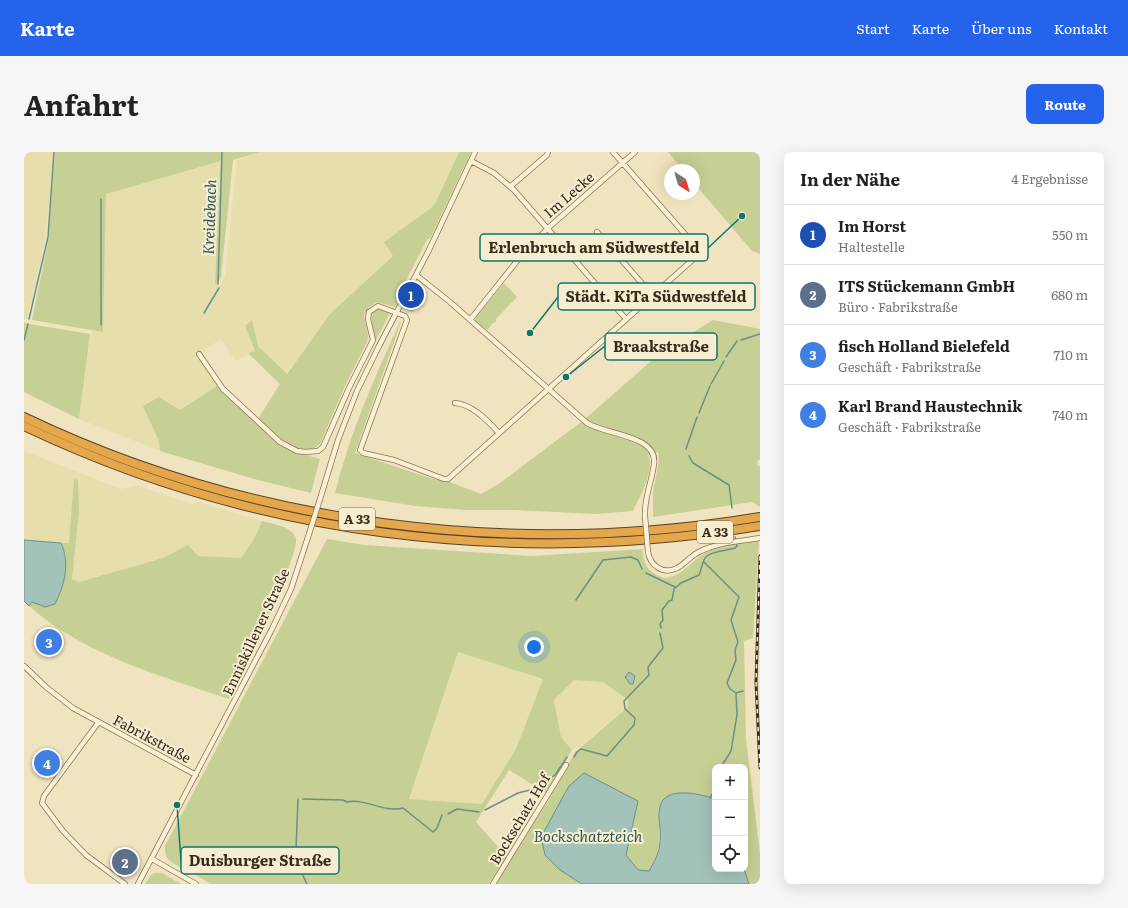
<!DOCTYPE html>
<html lang="de">
<head>
<meta charset="utf-8">
<style>
  :root { --surface:#fff; --page:#f6f6f6; --text:#222; --muted:#767676; --line:#e0e0e0; --accent:#2563eb }
  body { margin:0; font-family:Literata,serif; background:var(--page); color:var(--text) }
  .controls { position:absolute; right:12px; bottom:12px; display:grid; overflow:hidden; border-radius:8px; box-shadow:0 4px 16px #0002 }
  .controls button { width:36px; height:36px; display:grid; place-items:center; padding:0; border:0; border-bottom:1px solid var(--line); background:var(--surface); color:var(--text); font:20px sans-serif }
  .compass { position:absolute; left:640px; top:12px; width:36px; height:36px; border-radius:50%; background:var(--surface); box-shadow:0 4px 16px #0002; rotate:143deg }
  .you { position:absolute; left:510px; top:495px; width:14px; height:14px; margin:-10px; border:3px solid #fff; border-radius:50%; background:#1a73e8; box-shadow:0 0 0 6px #1a73e833 }
  .badge { display:grid; place-items:center; width:26px; height:26px; border-radius:50%; background:var(--accent); color:#fff; font-size:13px; font-weight:700 }
  .pin { position:absolute; translate:-50% -50%; border:2px solid #fff; box-shadow:0 1px 4px #0006 }
  .list { margin:0; padding:0; list-style:none }
  h2 { display:flex; justify-content:space-between; align-items:center; height:52px; margin:0; padding:0 16px; font-size:17px }
  h2 small { font-size:13px; font-weight:400; color:var(--muted) }
  .list li { display:grid; grid-template-columns:26px 1fr auto; gap:12px; align-items:center; box-sizing:border-box; height:60px; padding:0 16px; border-top:1px solid var(--line) }
  .list b { display:block; font-size:15px; white-space:nowrap }
  .list p { margin:0; font-size:13px; white-space:nowrap; color:var(--muted) }
  .list em { font-size:13px; font-style:normal; color:var(--muted) }
  .icon { flex:none; width:22px; height:22px; fill:none; stroke:currentColor; stroke-width:2; stroke-linecap:round; stroke-linejoin:round }
  .map { position:relative; flex:none; width:736px; height:732px; overflow:hidden; border-radius:8px }
  header { display:flex; align-items:center; gap:24px; box-sizing:border-box; height:56px; padding:0 20px; background:var(--accent); color:#fff }
  header strong { font-size:19px }
  nav { display:flex; gap:22px; margin-inline-start:auto; font-size:14px }
  .intro { display:flex; align-items:center; justify-content:space-between; box-sizing:border-box; height:96px; padding:0 24px }
  h1 { margin:0; font-size:28px }
  .button { padding:10px 18px; border-radius:8px; background:var(--accent); color:#fff; font-size:14px; font-weight:700 }
  main { display:flex; gap:24px; padding:0 24px }
  aside { flex:1; background:var(--surface); border-radius:8px; box-shadow:0 4px 16px #0002 }
  .map>svg:first-child { display:block }
</style>
</head>
<body>
<header>
<strong>Karte</strong>
<nav><a>Start</a><a>Karte</a><a>Über uns</a><a>Kontakt</a></nav>
</header>
<div class="intro"><h1>Anfahrt</h1><a class="button">Route</a></div>
<main>
<div class="map">
<svg width="736" height="732" viewBox="0 0 736 732">
  <rect width="100%" height="100%" fill="#f0e4c0"/>
  <path fill="#e6dfad" d="M0,0H31L21,90L3,167H0Z
    M236,0H435L412,50L407,56L361,89L369,104L306,162L262,222L234,194L228,168L221,174L231,199L212,209L197,187L176,201L193,234L155,258L135,246L119,254L134,287L136,299L55,267L67,178L79,180L82,42L197,9L191,132L196,134L201,124L213,8Z
    M0,299L97,337L113,333L168,352L175,350L238,369L230,387L217,406L174,404L164,393L139,406L55,430L48,427L55,359L54,329L50,327L45,391L0,388Z
    M434,500L519,527L492,597L458,652L385,647Z
    M550,528L579,530L604,548V555L555,595L548,598L537,585L530,548Z"/>
  <path fill="#c6cf94" fill-rule="evenodd" d="M31,0H236L209,8L197,125L193,132H191L197,9L82,42L79,180L8,168L24,90Z
    M435,0H447L407,85L403,88L378,136L380,137L371,155L353,150L345,155L340,163L344,184L343,190L321,234L296,292L291,296L283,298L282,303L296,307L287,341L234,328L136,299L134,287L119,254L135,245L156,258L193,234L230,269L234,267L256,232L224,201L231,199L221,174L228,168L234,194L263,222L306,162L369,104L360,90L407,56L412,50Z
    M644,0H736V102L728,99L670,31V18H659Z
    M480,131L493,145L472,167V170L469,171L463,178L452,169V165Z
    M396,132H399L389,160L382,158L394,134Z
    M354,157L366,161L351,190C352,179 341,163 354,157Z
    M689,168L736,177V308H734L733,313L736,314V355L728,350L629,365V340L635,309L634,300L625,303C629,322 617,342 609,359L572,362L490,358H443L392,354L311,341C326,281 350,226 376,170H377L331,301L409,327L423,329L457,342L476,331L561,267L635,202Z
    M0,171L66,182L55,267L0,240Z
    M50,327L54,328L55,359L48,427L55,430L139,406L164,393L174,404L217,406L230,387L238,369C248,372 268,374 272,386C276,403 216,525 205,547C135,523 62,504 5,454L42,403L37,391H45Z
    M303,387L340,393L508,404L618,397C620,413 625,422 641,426C659,425 670,405 686,398C701,392 719,391 735,388L729,486L720,489L722,587L736,702V732H725L720,717L721,615H691V647L676,642L635,669C637,688 635,702 625,719L614,718L602,703L614,649L545,635L517,685L536,718L558,732H472L527,644L551,600L604,555V548L579,530L550,528L530,548L537,585L548,598L522,641L485,618L452,670L483,705L465,732H186C175,723 152,715 144,707C141,703 141,699 141,694ZM434,500L519,527L492,597L458,652L385,647Z
    M130,721H138L157,732H121L127,723Z"/>
  <path fill="#a3c2ba" stroke="#6a9188" d="M0,388L37,391C46,411 41,432 31,452L21,455L8,450L5,454L0,449Z
    M605,520L611,524L609,532H606L601,525Z
    M560,621L614,649L602,703L614,718L625,719C631,709 635,701 636,690C638,678 633,667 636,655C640,633 677,642 691,647V717H720L725,732H558L536,718L521,703L517,685L545,634Z"/>
  <g fill="none" stroke-linecap="round" stroke-linejoin="round">
    <path stroke="#6a9188" stroke-width="1.5" d="M194,132L198,0
      M180,161L195,136
      M5,167L24,85L30,0
      M77,173V47
      M0,188L4,172
      M717,188L736,182
      M702,205L713,189
      M687,232L700,209
      M675,261L686,234
      M662,297L673,265
      M665,304L669,311L705,333L708,356
      M680,410L715,445L707,468L714,490L711,498L712,508L703,531L706,537L712,541
      M622,421L651,435
      M552,448L579,408L607,405L614,408L618,417
      M637,476L636,472L639,468L638,458L645,449L648,448L650,437L657,431L675,423C677,418 678,413 680,408C683,399 703,399 711,396L713,394L711,385
      M550,605L553,600L557,597L583,604L610,573L611,566L601,557L600,549L625,523L624,515L639,496L636,481
      M697,615L707,599L713,563L712,541L719,539
      M690,634L691,631
      M686,646L688,642
      M274,647L272,698L276,717L283,732
      M279,647L319,648L323,650C341,646 360,661 379,656L409,680L413,676L418,663
      M461,658L494,641L506,638L515,634L531,623L543,605
      M424,662L433,657L455,660"/>
    <defs>
      <path id="minor" d="M447,9L470,21L490,38L602,167
        M487,34L523,3L524,0
        M573,80L629,144
        M392,123L426,150L563,271C582,283 634,283 630,312C628,330 620,345 621,364
        M446,168L497,104L524,76L611,0
        M175,202L199,237L256,290L273,299L281,300L294,299L299,295L325,236L349,188L344,167L345,160L354,154L381,164L383,168L336,298L339,301L370,308L420,327H424L675,102L674,97L589,0
        M431,251C448,252 464,269 475,281
        M296,347L314,288L333,239L355,194L405,98L451,0
        M624,400C626,413 638,422 651,417C657,415 661,410 666,406C672,401 680,397 687,395C703,389 720,389 736,386
        M0,514L22,535L49,556L172,623
        M74,571L20,644L18,651L39,679L62,703L101,732
        M128,707L172,732
        M114,732L248,477L267,437L285,382
        M469,732L542,613"/>
      <path id="motorway" d="M0,265C227,374 489,406 736,365
        M0,274C231,384 484,415 736,374"/>
    </defs>
    <use href="#minor" stroke="#8a7457" stroke-width="6"/>
    <use href="#motorway" stroke="#58422c" stroke-width="10"/>
    <use href="#minor" stroke="#faf0d4" stroke-width="4.5"/>
    <use href="#motorway" stroke="#e4a74c" stroke-width="8"/>
    <defs>
      <path id="rail" d="M736,404L732,530L736,616"/>
    </defs>
    <use href="#rail" stroke="#392b1c" stroke-width="3"/>
    <use href="#rail" stroke="#f7edd0" stroke-width="1.5" stroke-dasharray="4.5" stroke-linecap="butt"/>
    <defs>
      <path id="minor-bridge" d="M621,364L624,400
        M285,382L296,347"/>
    </defs>
    <use href="#minor-bridge" stroke="#8a7457" stroke-width="6" stroke-linecap="butt"/>
    <use href="#minor-bridge" stroke="#faf0d4" stroke-width="4.5"/>
  </g>
  <g text-anchor="middle" stroke-width="4" stroke-linejoin="round" paint-order="stroke">
    <g fill="#f7edd0" stroke="#726552" stroke-width="1">
      <rect x="315" y="356" width="36" height="22" rx="3"/>
      <rect x="673" y="369" width="36" height="22" rx="3"/>
    </g>
    <g font-size="13" font-weight="bold" fill="#392b1c">
      <text x="333" y="372">A 33</text>
      <text x="691" y="385">A 33</text>
    </g>
    <g font-size="14" fill="#392b1c" stroke="#f7edd0">
      <text transform="translate(545 43) rotate(-41)" y="5">Im Lecke</text>
      <text transform="translate(232 480) rotate(-65)" y="5">Enniskillener Straße</text>
      <text transform="translate(128 587) rotate(28)" y="5">Fabrikstraße</text>
      <text transform="translate(496 667) rotate(-59)" y="5">Bockschatz Hof</text>
    </g>
    <g font-size="15" font-style="italic" fill="#2b5a59" stroke="#f7edd0">
      <text transform="translate(186 65) rotate(-88)" y="5">Kreidebach</text>
      <text x="564" y="690">Bockschatzteich</text>
    </g>
  </g>
  <path fill="none" stroke="#0f766e" stroke-width="1.5" d="M718 64L684 96M506 181L534 145M542 225L581 194M153 653L157 709"/>
  <g fill="#0f766e" stroke="#f7edd0" stroke-width="1.5">
    <circle cx="718" cy="64" r="4"/>
    <circle cx="506" cy="181" r="4"/>
    <circle cx="542" cy="225" r="4"/>
    <circle cx="153" cy="653" r="4"/>
  </g>
  <g fill="#f7edd0" stroke="#0f766e" stroke-width="1.5">
    <rect x="456" y="82" width="228" height="27" rx="4"/>
    <rect x="534" y="131" width="197" height="27" rx="4"/>
    <rect x="581" y="181" width="112" height="27" rx="4"/>
    <rect x="157" y="695" width="158" height="27" rx="4"/>
  </g>
  <g font-size="15" text-anchor="middle" font-weight="bold" fill="#392b1c">
    <text x="570" y="101">Erlenbruch am Südwestfeld</text>
    <text x="632" y="150">Städt. KiTa Südwestfeld</text>
    <text x="637" y="200">Braakstraße</text>
    <text x="236" y="714">Duisburger Straße</text>
  </g>
</svg>
<div class="controls">
<button>+</button>
<button>−</button>
<button><svg class="icon" aria-label="locate" viewBox="0 0 24 24"><circle cx="12" cy="12" r="6"/><path d="M12 2v4M12 18v4M2 12h4M18 12h4"/></svg></button>
</div>
<svg class="compass" viewBox="-18 -18 36 36"><path d="M0-13l5 13h-10z" fill="#e53935"/><path d="M0 13l5-13h-10z" fill="#767676"/></svg>
<div class="you"></div>
<div class="pin badge" style="left:387px;top:143px;background:#1a4fb4">1</div>
<div class="pin badge" style="left:101px;top:710px;background:#5c6f8a">2</div>
<div class="pin badge" style="left:25px;top:490px;background:#3f7fe0">3</div>
<div class="pin badge" style="left:23px;top:611px;background:#3f7fe0">4</div>
</div>
<aside>
<h2>In der Nähe<small>4 Ergebnisse</small></h2>
<ul class="list">
<li><span class="badge" style="background:#1a4fb4">1</span><div><b>Im Horst</b><p>Haltestelle</p></div><em>550 m</em></li>
<li><span class="badge" style="background:#5c6f8a">2</span><div><b>ITS Stückemann GmbH</b><p>Büro · Fabrikstraße</p></div><em>680 m</em></li>
<li><span class="badge" style="background:#3f7fe0">3</span><div><b>fisch Holland Bielefeld</b><p>Geschäft · Fabrikstraße</p></div><em>710 m</em></li>
<li><span class="badge" style="background:#3f7fe0">4</span><div><b>Karl Brand Haustechnik</b><p>Geschäft · Fabrikstraße</p></div><em>740 m</em></li>
</ul>
</aside>
</main>
</body>
</html>
